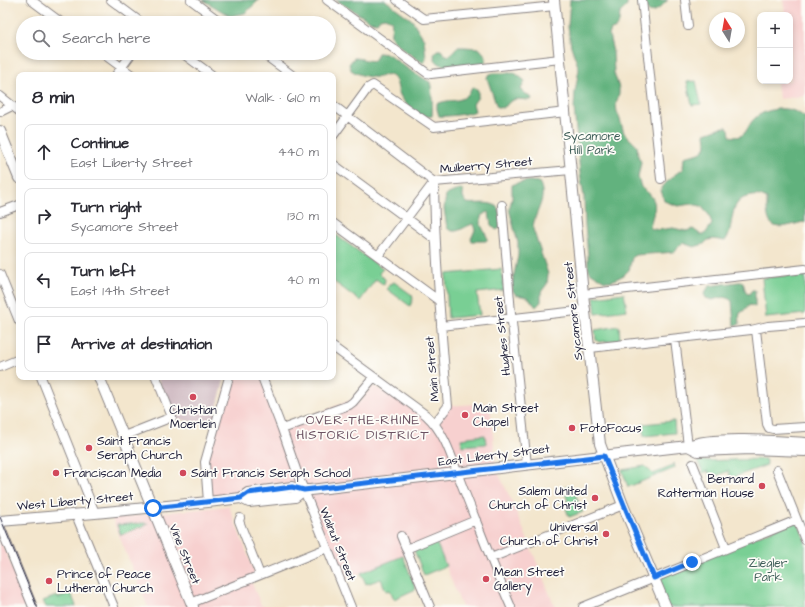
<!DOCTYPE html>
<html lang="en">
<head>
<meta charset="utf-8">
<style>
  :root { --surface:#fff; --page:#f7f7f7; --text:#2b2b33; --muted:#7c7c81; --line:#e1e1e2 }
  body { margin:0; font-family:"Architects Daughter",sans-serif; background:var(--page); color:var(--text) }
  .controls { position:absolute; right:12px; top:12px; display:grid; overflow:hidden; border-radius:8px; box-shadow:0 2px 6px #0003 }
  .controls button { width:36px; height:36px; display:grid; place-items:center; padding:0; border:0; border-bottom:1px solid var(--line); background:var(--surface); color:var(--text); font:20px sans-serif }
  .compass { position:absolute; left:709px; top:12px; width:36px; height:36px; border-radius:50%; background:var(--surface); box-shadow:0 2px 6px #0003; rotate:349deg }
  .stop { position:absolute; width:12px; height:12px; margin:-9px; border:3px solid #1a73e8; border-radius:50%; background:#fff }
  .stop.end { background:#1a73e8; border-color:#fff; box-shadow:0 1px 4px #0008 }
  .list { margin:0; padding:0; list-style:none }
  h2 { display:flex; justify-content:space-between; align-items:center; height:52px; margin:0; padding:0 16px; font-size:17px }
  h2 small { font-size:13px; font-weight:400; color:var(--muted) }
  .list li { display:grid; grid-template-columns:26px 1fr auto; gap:12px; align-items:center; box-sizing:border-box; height:56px; margin:0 8px 8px; padding:0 8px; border:1px solid var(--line); border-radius:8px }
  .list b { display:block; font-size:15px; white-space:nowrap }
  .list p { margin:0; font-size:13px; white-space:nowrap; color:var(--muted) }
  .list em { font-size:13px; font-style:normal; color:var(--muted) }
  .icon { flex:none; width:22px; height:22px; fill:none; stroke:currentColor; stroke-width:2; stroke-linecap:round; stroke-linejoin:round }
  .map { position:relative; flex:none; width:805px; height:607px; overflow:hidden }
  .search { position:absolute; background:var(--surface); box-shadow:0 2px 6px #0003; left:16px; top:16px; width:320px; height:44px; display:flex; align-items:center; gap:10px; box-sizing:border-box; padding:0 14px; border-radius:22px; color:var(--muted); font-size:15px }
  .panel { position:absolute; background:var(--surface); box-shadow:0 2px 6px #0003; left:16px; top:72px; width:320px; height:308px; border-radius:8px }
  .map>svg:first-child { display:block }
</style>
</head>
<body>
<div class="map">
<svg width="805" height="607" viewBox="0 0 805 607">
  <rect width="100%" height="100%" fill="#fdfcf7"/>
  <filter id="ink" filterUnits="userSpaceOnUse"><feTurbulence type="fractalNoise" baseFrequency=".025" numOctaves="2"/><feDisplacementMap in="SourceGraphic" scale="8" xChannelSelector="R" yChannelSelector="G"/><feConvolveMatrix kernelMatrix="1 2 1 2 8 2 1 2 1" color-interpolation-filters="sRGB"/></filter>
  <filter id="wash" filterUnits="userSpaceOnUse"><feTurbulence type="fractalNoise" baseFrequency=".012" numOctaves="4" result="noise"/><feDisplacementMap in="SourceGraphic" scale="16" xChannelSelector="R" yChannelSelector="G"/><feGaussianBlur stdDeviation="0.9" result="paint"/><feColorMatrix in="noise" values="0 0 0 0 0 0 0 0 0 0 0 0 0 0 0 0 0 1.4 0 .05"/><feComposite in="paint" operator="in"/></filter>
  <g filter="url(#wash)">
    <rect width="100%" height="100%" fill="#f3e6cd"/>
    <path fill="#f7d0cf" d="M783,0H805V96L779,99L777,81H790V15H785Z
      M229,377H262L282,428L356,398L359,403L372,386L405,400L435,423L448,406L490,403L496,468L513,504L555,607H462L436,542L341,582L304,490L208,502L205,462Z
      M229,506L257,579L251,581L261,605L266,607H148L112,518Z
      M0,539L29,607H0Z"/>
    <path fill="#d2bec5" d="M157,377H225L212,426L174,418Z"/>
    <path fill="#79cf94" stroke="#4e7868" d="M696,81L701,104L692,105L687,82Z
      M333,233L383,269L379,273L385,279L384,285L376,279L360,301L333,281Z
      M501,269L504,290L477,293L480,315L448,318L446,274Z
      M805,274V314L766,318L762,278Z
      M394,282L412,295L413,299L410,306L387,289L389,285Z
      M624,293L627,310L596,314L594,297Z
      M619,326L620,340L599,342L596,340L595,330Z
      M674,421L675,433L644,436L643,424Z
      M485,435L486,444L462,446L461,439L468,438V437Z
      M765,459L767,465L731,478L728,471L711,478L708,471L703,473L698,461Z
      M674,463L675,468L628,487L622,470L645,466L653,474L673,466Z
      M571,485L583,512L569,517L564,503L568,501L563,488Z
      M797,520L805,540V607H666L654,578Z
      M144,523L148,524L121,535L117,525Z
      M436,542L446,566L424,575L414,550Z
      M403,556L416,589L394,599L390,590L386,591L381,579L366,584L361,573Z
      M71,593L76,606L72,607H46L43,601L57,596L58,598Z"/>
    <path fill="#62b27e" stroke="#426a5c" d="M203,0H259L245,13L230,16Z
      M336,0H385L412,20L424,39L426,58L424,63C416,59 394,44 391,36C390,31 393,26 391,20L385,17L380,18L377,22L370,21Z
      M570,0H627V6L620,13C619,21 620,28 611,30L609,35L613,52L614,73L619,88V93L616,105L617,112L619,116L624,133L637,146L638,156L641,162L638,177L641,187C644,191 649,192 651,196C659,206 651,217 650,228L658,230L673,228L686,231L693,229L700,234H705L712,224L709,215L701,206L691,204L678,206L664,201L661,190C664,183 676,173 683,169L684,157C693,154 706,155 706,143C706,139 705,137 705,133C713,131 718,127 727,127L729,129L730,136C746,140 746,128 753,120C762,110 782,106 794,111C798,112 801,115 805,117V223L803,222C774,230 766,231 767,199C761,196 758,195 752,196C726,198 736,227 725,241L713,239L708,240L704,244L694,247L683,243L679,246L675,252L635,255L632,258L629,270L624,275L612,281H605L596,276L590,272L588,267V255L585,225L584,197L580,173L574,108L575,92L579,69L571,46L568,26Z
      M645,0H668C662,5 658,12 649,12L646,8Z
      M457,47H464L479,48L486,56V61C478,71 434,72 434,55L437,50H441L444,54L449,56Z
      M378,53L388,54L408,69L430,82C432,87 433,110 432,116C421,120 404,104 400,95C397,89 398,81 393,77C388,72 384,76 379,77C370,78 358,75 351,70L349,64L354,58C361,58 369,62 375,60Z
      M493,73H515L525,81L521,89L522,91L532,98L531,100C521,100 512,96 506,106L502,108L497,107L487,78L488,75Z
      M474,87L478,90V97L473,104L475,111C471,114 444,117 439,116L437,109V104C451,97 463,106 472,88Z
      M529,181L539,182C549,199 533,213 533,229L548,274L547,284L541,292V302L536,307L528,297L516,295L513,291L512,284L518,256V243L509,209L512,199V185L517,183Z
      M460,189L463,190V197L467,203C476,205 496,199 499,211C501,216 500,223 500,228L496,230L491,225L489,213L487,212L481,216V225L488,239L486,241H472L471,239L475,230L473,224C464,226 456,236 447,228L444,209L446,195Z
      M738,282H743L746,293L749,294L752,290H755V307L750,305C746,307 745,311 740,313L739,319L740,324L734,325L732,301C725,295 720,298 712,300L706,298L704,294L709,286Z"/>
  </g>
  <g filter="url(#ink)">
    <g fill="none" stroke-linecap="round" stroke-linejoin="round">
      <defs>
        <path id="minor" d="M31,0L62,23
          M111,0L142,23
          M191,0L222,23
          M327,0L427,73L431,74L560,59
          M397,0L424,19L555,6
          M642,0L661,179
          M685,0L688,26
          M102,53L132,75
          M182,53L212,75
          M262,53L292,75
          M116,75L132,53
          M0,96L19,111
          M333,105L434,182L571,170
          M0,112L12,106
          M333,136L368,88L373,85L434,127L566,112
          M333,164L435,239
          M434,182C435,257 441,331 448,406L435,423
          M502,205L511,313L527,465
          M0,212L19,205
          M333,223L438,300
          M378,256L434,182
          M0,274L19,321
          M583,294L805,269
          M441,326L586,310
          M756,330L767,424L769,428L773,429L805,427
          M675,339L688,446
          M333,347L426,415C447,434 453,463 463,488C479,528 494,568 511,607
          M590,348L751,330L768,326L805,323
          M0,367L19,359
          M41,377L95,513
          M262,377L282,429L299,478L351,607
          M282,429L349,405L353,402L374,377
          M124,436L172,417L156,377
          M693,464L726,548
          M777,470L805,540
          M208,502L205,462L229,377
          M76,515L114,607
          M240,518L239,521L260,575
          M0,526L33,607
          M401,536L430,607
          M406,549L476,520
          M491,558L623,505
          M191,603L327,548
          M583,607L797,520"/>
        <path id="major" d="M554,0L583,294L600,444L623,505L666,607
          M0,131L19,178
          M99,377L193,607
          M688,446L698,451L751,449L805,451
          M241,498L249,502L295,497L304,490
          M0,521L95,513L208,502L241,498L248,493L292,487L304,490H310L688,446C711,436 777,441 805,443"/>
      </defs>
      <use href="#minor" stroke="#8a8484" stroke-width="10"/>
      <use href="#major" stroke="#8a8484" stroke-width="12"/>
      <use href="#minor" stroke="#fff" stroke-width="8"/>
      <use href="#major" stroke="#fff" stroke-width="10"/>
      <path stroke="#22223b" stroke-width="1" d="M0,517L37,607"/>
    </g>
  </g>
  <g fill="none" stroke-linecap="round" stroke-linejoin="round" filter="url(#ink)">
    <path stroke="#1a73e8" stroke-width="5" d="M153,508L241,498L248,493L292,487L304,490L604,456L654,578L692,562"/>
  </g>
  <g fill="#d1495b" stroke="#fdfcf7" stroke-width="1.5">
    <circle cx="193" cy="397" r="4"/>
    <circle cx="465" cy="415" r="4"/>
    <circle cx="572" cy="428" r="4"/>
    <circle cx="89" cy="448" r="4"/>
    <circle cx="56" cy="473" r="4"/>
    <circle cx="183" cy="473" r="4"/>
    <circle cx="762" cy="486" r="4"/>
    <circle cx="595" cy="498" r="4"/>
    <circle cx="606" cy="534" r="4"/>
    <circle cx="486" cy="579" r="4"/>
    <circle cx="49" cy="581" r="4"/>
  </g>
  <g text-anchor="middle" stroke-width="3.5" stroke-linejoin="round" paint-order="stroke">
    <g font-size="12" fill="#405f5a" stroke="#fdfcf7">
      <text x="592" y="140">Sycamore<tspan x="592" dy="14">Hill Park</tspan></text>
      <text x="768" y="567">Ziegler<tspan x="768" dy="14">Park</tspan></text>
    </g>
    <g font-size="12" fill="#22223b" stroke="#fdfcf7">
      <text transform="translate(486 165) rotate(-5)" y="4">Mulberry Street</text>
      <text transform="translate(573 311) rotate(-96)" y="4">Sycamore Street</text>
      <text transform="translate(502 336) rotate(-96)" y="4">Hughes Street</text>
      <text transform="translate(432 369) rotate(-95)" y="4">Main Street</text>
      <text transform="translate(494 455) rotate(-7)" y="4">East Liberty Street</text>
      <text transform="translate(75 501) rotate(-5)" y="4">West Liberty Street</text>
      <text transform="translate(338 544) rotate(68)" y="4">Walnut Street</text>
      <text transform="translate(185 554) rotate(68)" y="4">Vine Street</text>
    </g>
    <g font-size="12" fill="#22223b" stroke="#fdfcf7" text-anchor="start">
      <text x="473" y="412">Main Street<tspan x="473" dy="14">Chapel</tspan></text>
      <text x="193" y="414" text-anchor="middle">Christian<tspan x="193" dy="14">Moerlein</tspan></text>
      <text x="580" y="432">FotoFocus</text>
      <text x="97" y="445">Saint Francis<tspan x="97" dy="14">Seraph Church</tspan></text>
      <text x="64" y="477">Franciscan Media</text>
      <text x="191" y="477">Saint Francis Seraph School</text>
      <text x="754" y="483" text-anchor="end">Bernard<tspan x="754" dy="14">Ratterman House</tspan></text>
      <text x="587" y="495" text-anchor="end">Salem United<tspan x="587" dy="14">Church of Christ</tspan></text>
      <text x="598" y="531" text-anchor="end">Universal<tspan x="598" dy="14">Church of Christ</tspan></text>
      <text x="494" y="576">Mean Street<tspan x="494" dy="14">Gallery</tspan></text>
      <text x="57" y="578">Prince of Peace<tspan x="57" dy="14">Lutheran Church</tspan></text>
    </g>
    <g font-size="13" letter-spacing="1" fill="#6c5363" stroke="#fdfcf7">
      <text x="363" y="424">OVER-THE-RHINE<tspan x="363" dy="15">HISTORIC DISTRICT</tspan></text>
    </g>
  </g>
</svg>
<div class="controls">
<button>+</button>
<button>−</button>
</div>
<svg class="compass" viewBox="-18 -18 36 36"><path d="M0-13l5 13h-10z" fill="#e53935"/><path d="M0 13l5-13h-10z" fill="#7c7c81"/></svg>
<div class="stop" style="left:153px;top:508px"></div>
<div class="stop end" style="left:692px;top:562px"></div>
<div class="search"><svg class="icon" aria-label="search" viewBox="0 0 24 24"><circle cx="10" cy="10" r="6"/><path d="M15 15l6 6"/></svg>Search here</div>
<section class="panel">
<h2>8 min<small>Walk · 610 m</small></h2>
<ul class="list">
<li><svg class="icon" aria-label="ahead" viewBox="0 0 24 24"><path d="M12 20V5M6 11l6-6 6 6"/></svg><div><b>Continue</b><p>East Liberty Street</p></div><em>440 m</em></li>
<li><svg class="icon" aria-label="right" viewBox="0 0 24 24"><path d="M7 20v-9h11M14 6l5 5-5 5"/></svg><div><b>Turn right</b><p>Sycamore Street</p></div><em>130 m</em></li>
<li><svg class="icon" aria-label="left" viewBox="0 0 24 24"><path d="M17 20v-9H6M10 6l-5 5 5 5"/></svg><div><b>Turn left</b><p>East 14th Street</p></div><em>40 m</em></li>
<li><svg class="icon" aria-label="arrive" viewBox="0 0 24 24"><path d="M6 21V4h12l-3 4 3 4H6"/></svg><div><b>Arrive at destination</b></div></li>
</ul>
</section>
</div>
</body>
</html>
